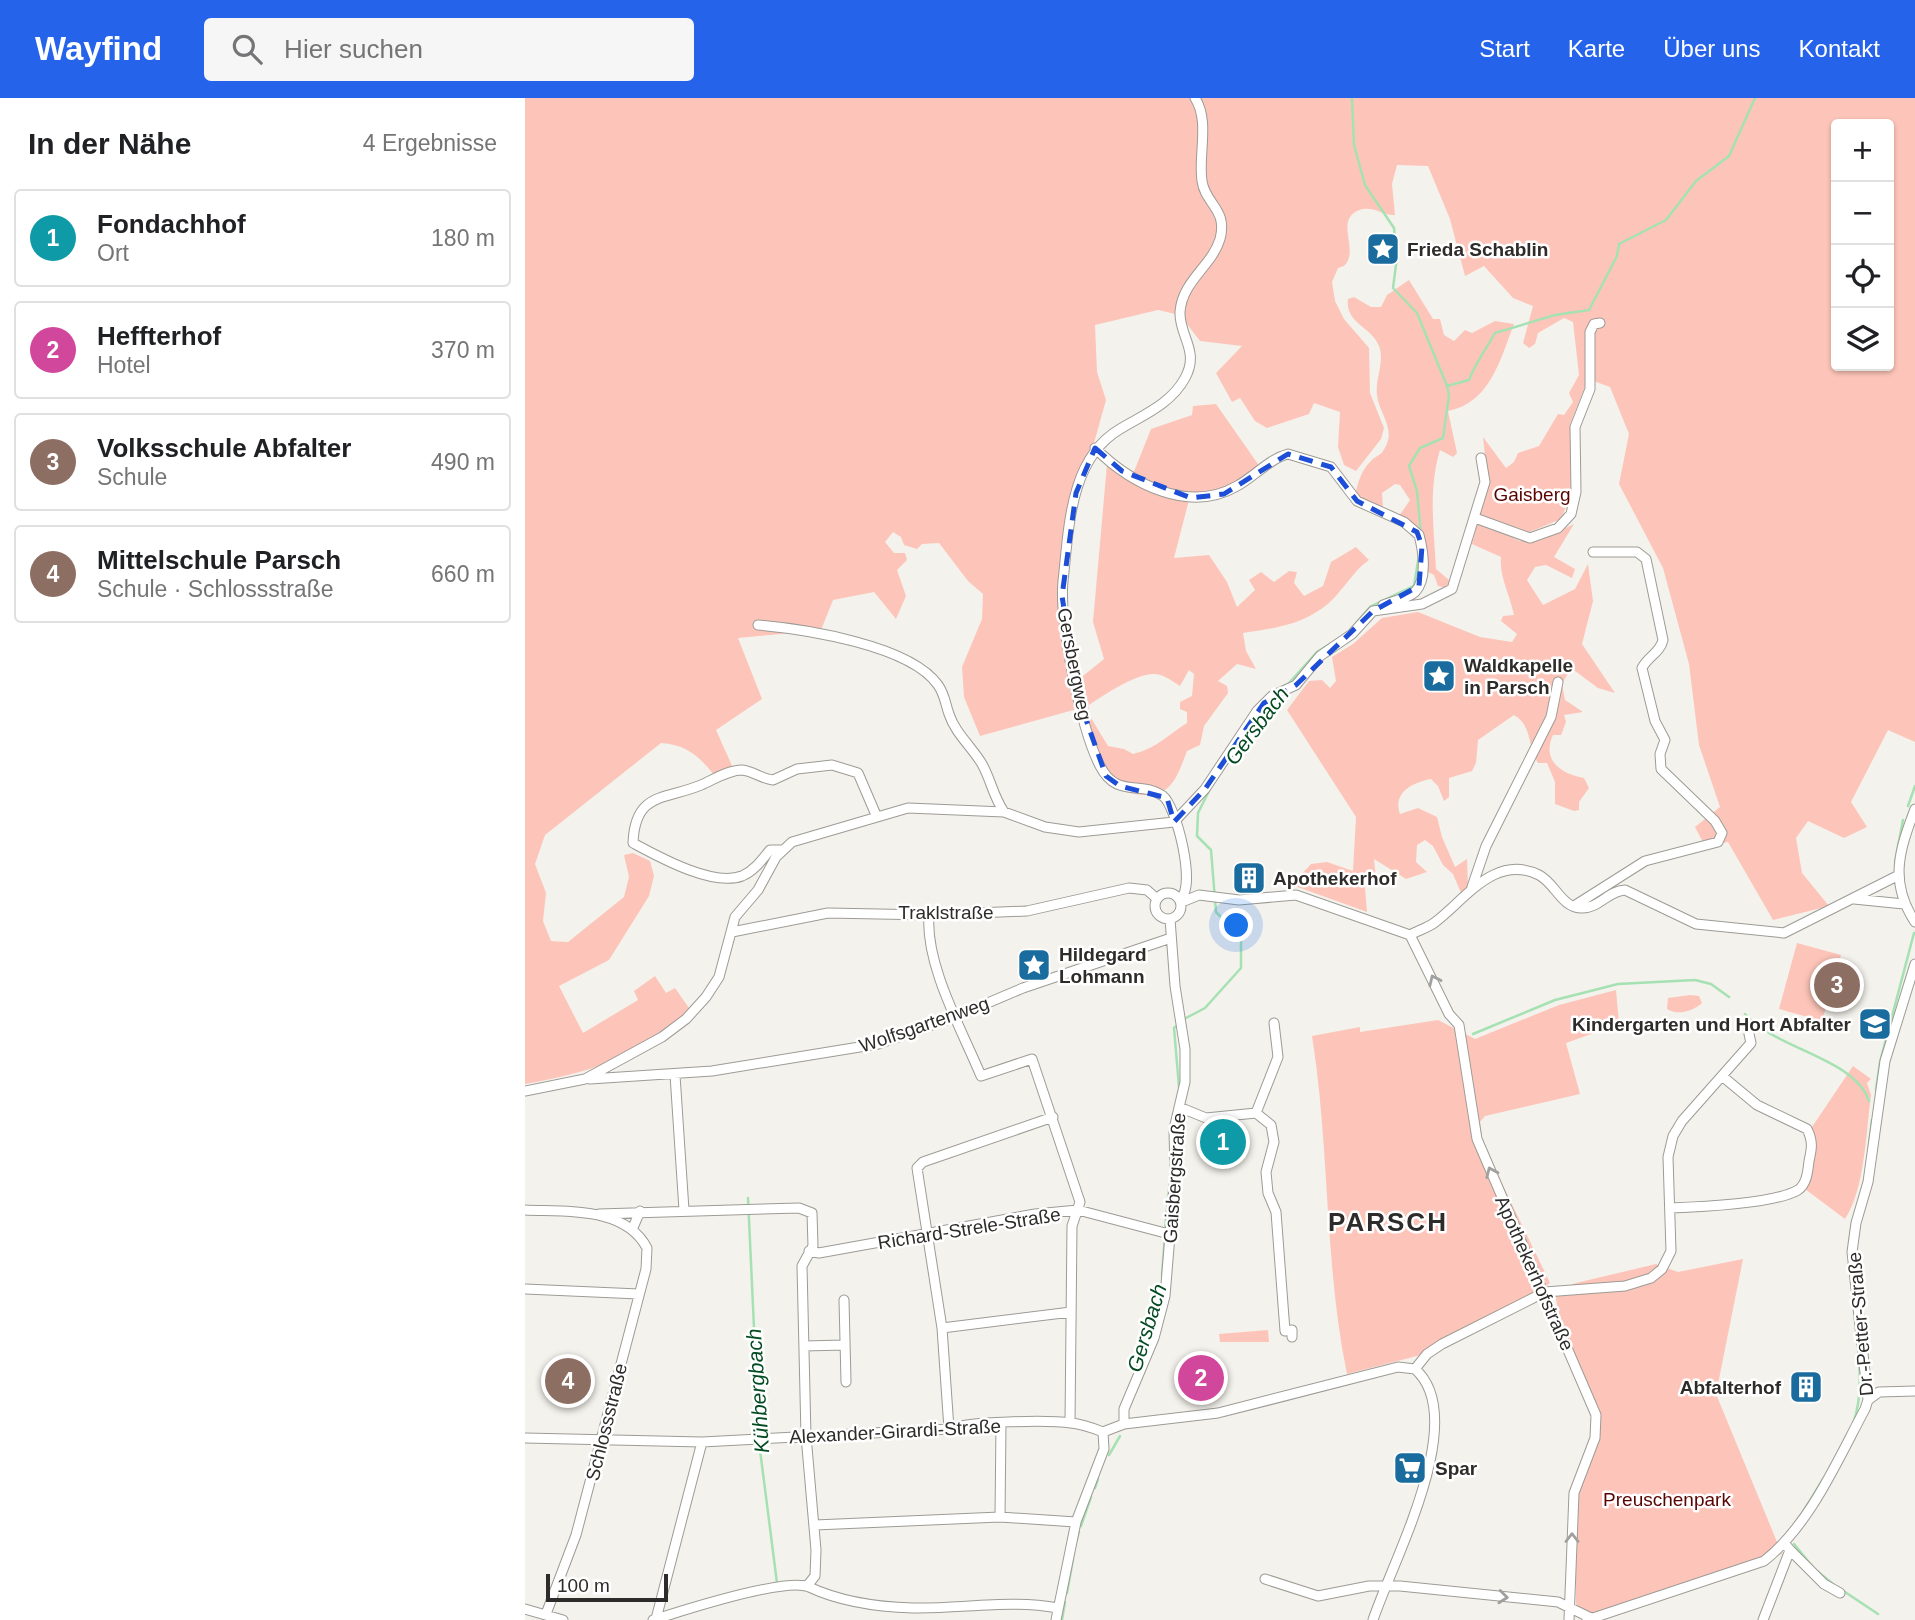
<!DOCTYPE html>
<html lang="de">
<head>
<meta charset="utf-8">
<style>
  :root { --surface:#fff; --page:#f6f6f6; --text:#202124; --muted:#757577; --line:#e0e0e0; --accent:#2563eb }
  body { margin:0; font-family:Helvetica,sans-serif; background:var(--page); color:var(--text) }
  .controls { position:absolute; right:21px; top:21px; display:grid; overflow:hidden; border-radius:7px; box-shadow:0 2px 5px #0004 }
  .controls button { width:63px; height:63px; display:grid; place-items:center; padding:0; border:0; border-bottom:2px solid var(--line); background:var(--surface); color:var(--text); font:35px sans-serif }
  .scale { position:absolute; left:21px; bottom:18px; width:122px; box-sizing:border-box; padding-left:7px; border:4px solid #2d2c2a; border-top:0; font-size:19px; line-height:24px; white-space:nowrap; color:#2d2c2a; -webkit-text-stroke:5px #fff; paint-order:stroke }
  .you { position:absolute; left:712px; top:828px; width:24px; height:24px; margin:-18px; border:5px solid #fff; border-radius:50%; background:#1a73e8; box-shadow:0 0 0 10px #1a73e833 }
  .badge { display:grid; place-items:center; width:46px; height:46px; border-radius:50%; background:var(--accent); color:#fff; font-size:23px; font-weight:700 }
  .pin { position:absolute; translate:-50% -50%; border:4px solid #fff; box-shadow:0 2px 7px #0006 }
  .list { margin:0; padding:0; list-style:none }
  h2 { display:flex; justify-content:space-between; align-items:center; height:91px; margin:0; padding:0 28px; font-size:30px }
  h2 small { font-size:23px; font-weight:400; color:var(--muted) }
  .list li { display:grid; grid-template-columns:46px 1fr auto; gap:21px; align-items:center; box-sizing:border-box; height:98px; margin:0 14px 14px; padding:0 14px; border:2px solid var(--line); border-radius:7px }
  .list b { display:block; font-size:26px; white-space:nowrap }
  .list p { margin:0; font-size:23px; white-space:nowrap; color:var(--muted) }
  .list em { font-size:23px; font-style:normal; color:var(--muted) }
  .icon { flex:none; width:38px; height:38px; fill:none; stroke:currentColor; stroke-width:2; stroke-linecap:round; stroke-linejoin:round }
  .map { position:relative; flex:none; width:1390px; height:1522px; overflow:hidden }
  header { display:flex; align-items:center; gap:42px; box-sizing:border-box; height:98px; padding:0 35px; background:var(--accent); color:#fff }
  header strong { font-size:33px }
  nav { display:flex; gap:38px; margin-inline-start:auto; font-size:24px }
  .search { width:490px; height:63px; background:var(--page); display:flex; align-items:center; gap:18px; box-sizing:border-box; padding:0 24px; border-radius:7px; color:var(--muted); font-size:26px }
  main { display:flex }
  aside { flex:1; background:var(--surface) }
  .map>svg:first-child { display:block }
</style>
</head>
<body>
<header>
<strong>Wayfind</strong>
<div class="search"><svg class="icon" aria-label="search" viewBox="0 0 24 24"><circle cx="10" cy="10" r="6"/><path d="M15 15l6 6"/></svg>Hier suchen</div>
<nav><a>Start</a><a>Karte</a><a>Über uns</a><a>Kontakt</a></nav>
</header>
<main>
<aside>
<h2>In der Nähe<small>4 Ergebnisse</small></h2>
<ul class="list">
<li><span class="badge" style="background:#0f9aa8">1</span><div><b>Fondachhof</b><p>Ort</p></div><em>180 m</em></li>
<li><span class="badge" style="background:#d1479c">2</span><div><b>Heffterhof</b><p>Hotel</p></div><em>370 m</em></li>
<li><span class="badge" style="background:#8d6e63">3</span><div><b>Volksschule Abfalter</b><p>Schule</p></div><em>490 m</em></li>
<li><span class="badge" style="background:#8d6e63">4</span><div><b>Mittelschule Parsch</b><p>Schule · Schlossstraße</p></div><em>660 m</em></li>
</ul>
</aside>
<div class="map">
<svg width="1390" height="1522" viewBox="0 0 1390 1522">
  <rect width="100%" height="100%" fill="#f4f2ec"/>
  <path fill="#fdc5b9" fill-rule="evenodd" d="M0,0H1390V644L1363,632L1326,704L1342,729L1319,740L1283,723L1271,740L1277,775L1304,808L1248,822L1203,744L1180,748L1170,729L1195,709L1174,647L1164,566L1138,470L1094,386L1104,336L1085,289L1063,281L1045,326L1046,397L1036,421L1000,436L952,416L962,377L958,339L981,370L989,364L993,355L1014,348L1033,316L1039,317L1048,304L1044,295L1054,277L1048,224L1039,220L1013,235L1010,246L1004,250L998,245L1008,208L988,200L959,168L940,178L925,121L903,68L872,67L867,86L870,117C858,118 847,106 832,113C810,124 835,153 819,168L813,170L807,184L810,203L819,221L844,250L845,295L859,330L856,341L831,373L819,367L813,349L815,314L789,305L784,316L742,330L730,323L715,300L707,304L691,275L717,248L675,243L655,217L633,212L570,227L572,274L581,302L569,345L558,368L533,490L548,586L579,561L568,524L582,366L608,376L626,331L667,317L668,308L691,306L735,369L696,393L665,398L649,460L684,457L702,484L712,509L730,492L724,482L736,474L749,484L764,473L772,474L769,485L779,498L798,488L806,464L831,449L844,462C831,471 826,481 815,493C791,524 755,530 718,535L721,553L731,571L712,566L693,583L702,588L703,595L679,628L675,647L662,653C651,682 645,702 610,696C599,694 589,691 581,682C566,664 557,634 552,611L455,638L439,599L437,569L457,521L458,496L443,483L414,445L397,446L392,451L379,447L376,439L368,434L360,444L369,455H380L382,462L372,472L381,498L371,521L349,494L308,502L296,532L213,540L237,601L191,632L208,670L189,677C174,658 162,647 136,645L20,737L10,766L21,795L18,823L26,843L43,844L99,799L104,779L99,757L108,755L125,763L129,778L124,798L84,862L34,888L58,935L113,902L109,893L130,878L141,895L150,890L164,910C125,958 58,976 0,986ZM1311,26H1364V268H1311ZM664,572L669,576L667,598L655,604V611L662,614V625C643,637 630,651 608,656L599,651L583,648L563,615L564,607C578,597 614,574 630,576C640,577 647,583 655,588Z
    M884,182L908,221H915L919,237L929,243L940,232L947,235L970,223L989,226C975,262 965,305 923,313L932,355L928,359L915,352C903,392 909,430 911,471L924,482L923,490L913,488L909,477L901,473V450L874,418L885,402L875,387L870,386L857,395L858,411L830,397C833,385 836,372 846,363C849,359 856,357 858,353C873,331 854,317 852,297C850,281 860,263 854,248C846,228 820,226 823,201L829,199L846,209H856L862,197Z
    M953,424L995,443L1016,442L1049,426L1029,459L1050,471L1047,480L1021,467L1010,469L1002,482L1018,507L1050,491L1063,466L1068,503L1057,546L1090,595L1073,590L1046,570L1037,586L1040,602L1058,614L1039,617L1041,624L1036,637H1028C1016,663 1037,676 1059,680L1064,690L1054,704V712L1049,713L1030,706V684L1022,665H1013C1002,649 1008,628 989,617L953,642L951,665L947,673L924,680V699L919,703L913,688L906,681C889,684 867,694 875,716L893,710L912,719L917,739L930,769L942,761L943,790L936,795L928,776L918,767L908,748L900,742L892,747L891,764L902,774L881,781L849,761L851,781L840,789L842,814L767,787L786,766L802,764L828,773L831,719L762,612L784,583L797,582L805,590L811,583L807,559L828,546L857,520L893,514L955,539L987,544L992,536L976,523L978,518L989,517C985,497 974,478 976,459L947,446Z
    M1272,845L1316,857L1297,923L1254,911Z
    M1091,892L1094,926L1041,945L1055,996L960,1018L955,1024L958,1046L1025,1185L971,1223L915,1252L822,1276C799,1165 805,1050 787,938L835,929V934L913,922L950,941L1034,907Z
    M1165,897L1174,898L1177,905C1168,913 1153,918 1142,911L1143,900Z
    M1328,968L1346,981L1342,985L1346,997C1341,1033 1340,1091 1320,1121L1276,1088L1287,1029Z
    M1218,1161L1191,1296L1257,1456L1070,1518L1059,1516L1051,1506V1452L1047,1421L1071,1317L1033,1213L1030,1193L1051,1185L1131,1166L1153,1174Z
    M743,1232L744,1244H695L694,1236Z"/>
  <g fill="none" stroke-linecap="round" stroke-linejoin="round">
    <path stroke="#a5e1b3" stroke-width="2.5" d="M827,0L829,47L840,87L869,130L872,159L868,190L892,215L922,288L924,297L918,340L895,350L884,368L892,393L896,437
      M922,288L944,282C951,264 961,251 970,235L1030,217L1064,212L1092,158L1094,146L1141,122L1171,83L1204,58L1230,0
      M831,525L845,509L889,488L894,457
      M764,585L792,554L819,537
      M698,671L727,629L754,599
      M1383,708L1390,688
      M1370,764L1378,722
      M1220,916C1252,952 1330,960 1344,1003
      M659,921L680,910L716,870V839L691,814L686,752L672,738L673,715L685,691
      M654,926L649,930L654,989
      M948,936L1030,902L1093,886L1170,882L1186,886L1204,899
      M1351,992L1355,964L1389,835
      M645,1041L646,1026
      M1344,1047L1347,1022
      M223,1100L234,1338
      M640,1131L646,1072
      M1324,1146L1327,1125
      M637,1177L640,1138
      M613,1266L617,1243L630,1221
      M1328,1326C1341,1289 1332,1250 1329,1211
      M234,1344L252,1485
      M584,1357L595,1338
      M570,1390L573,1381
      M1278,1414L1298,1381
      M556,1428L566,1399
      M551,1444L554,1434
      M1269,1446L1287,1468
      M1292,1473L1308,1486
      M1317,1492L1353,1516
      M542,1495L548,1461
      M537,1522L540,1504"/>
    <defs>
      <path id="minor" d="M570,350C606,386 664,416 712,388C729,379 744,361 763,356L806,369L832,403L879,424L894,437C898,452 903,481 890,494C882,501 867,503 858,507
        M950,420L1005,440L1033,430L1046,416L1051,394L1050,329L1065,291V234L1069,226L1075,225
        M233,527C279,531 385,547 413,587C420,597 420,605 424,616C430,635 447,649 457,666C466,682 468,698 479,714
        M1390,711C1374,753 1364,784 1390,824
        M649,724L680,691L732,613L747,598L771,587L795,558L827,536L848,513L897,506L927,491L960,384L956,360
        M257,752H245C237,762 229,773 217,778C188,789 134,759 108,745C110,693 141,702 176,687C188,682 203,672 217,672C228,673 237,681 248,682L272,671L307,667L333,675L351,717
        M947,789L961,748L1026,619L1033,584
        M630 808a13 13 0 1 1 26 0a13 13 0 1 1-26 0Z
        M655,801C672,788 651,708 638,698C616,682 592,701 575,668C556,631 534,524 538,483C544,431 544,361 595,331C618,317 646,306 660,280C675,253 654,238 655,214C657,183 687,168 695,141C703,111 680,106 677,83C673,57 685,23 670,0
        M1329,801L1379,806
        M657,804L674,797L714,802L771,797L885,837C892,833 902,830 909,825C940,802 970,755 1014,777C1030,785 1036,809 1056,810C1073,811 1083,793 1100,792L1171,826L1259,835L1372,778
        M1049,808L1120,763L1193,744L1197,735L1190,723L1136,671L1135,656L1140,642L1130,623L1117,570C1123,558 1135,555 1138,542L1121,461L1112,454H1068
        M404,817C400,867 437,932 456,978L507,961L555,1104L547,1128L545,1325
        M207,834L303,815L404,817L502,813L604,790L622,792L631,800
        M885,837L924,916L934,927L952,1041L1071,1317L1070,1340L1049,1395L1044,1522
        M150,977L159,1112
        M65,981L187,973L353,946L432,918L498,890L646,840
        M0,993L60,981L137,939L161,921L181,899L194,879L210,819L233,792L251,759L267,744L383,710L479,714L520,729L554,734L649,724
        M654,1009L681,1020L731,1015L746,1027L749,1044L741,1074L743,1095L751,1114L760,1233L767,1232V1239
        M731,1015L753,959L749,925
        M1145,1110C1174,1109 1249,1106 1273,1092C1282,1086 1283,1072 1284,1063C1287,1050 1288,1043 1282,1031L1232,1007L1197,978
        M0,1112C40,1114 100,1108 122,1150L121,1171L51,1437L21,1516
        M74,1116L274,1110L287,1115L288,1148L277,1168L281,1338L291,1452L290,1478L282,1488
        M107,1132L115,1113
        M284,1153L294,1155L510,1116L553,1112L644,1136
        M0,1191L114,1196
        M319,1202L321,1284
        M417,1230L546,1214
        M279,1248L319,1247
        M890,1271L902,1256L917,1246L1020,1194L1100,1188L1126,1180L1137,1171L1146,1153L1143,1059L1148,1038L1157,1023L1226,945L1224,936
        M1343,1302L1354,1294L1390,1293
        M599,1326V1311L629,1240L640,1198L650,1077L649,1031L660,984V951L650,888L645,821
        M424,1331L417,1230L392,1070L398,1064L528,1019
        M578,1334L599,1326L693,1315L873,1269L890,1271C946,1320 867,1464 848,1522
        M0,1340L177,1344L424,1331C440,1323 525,1322 546,1325C557,1326 568,1330 578,1334
        M475,1419L476,1326
        M290,1427L475,1419L551,1424
        M1265,1452L1299,1486L1315,1495
        M740,1481L793,1498L844,1488H875L1033,1504L1066,1520
        M0,1511L38,1522
        M131,1521L177,1344
        M128,1522C156,1513 261,1479 284,1489C316,1504 353,1509 388,1510C437,1511 484,1501 533,1510
        M531,1522L551,1424L579,1351L578,1334
        M1062,1522L1239,1463C1285,1427 1312,1363 1340,1311L1343,1302L1327,1154L1331,1125L1343,1084L1360,963L1390,866
        M1238,1522L1265,1452L1260,1446"/>
    </defs>
    <use href="#minor" stroke="#9d9b95" stroke-width="11"/>
    <use href="#minor" stroke="#fff" stroke-width="9"/>
  </g>
  <defs><path id="oneway-chevron" d="M-2-3.5L2.5 0L-2 3.5" fill="none" stroke-width="1.6" stroke-linecap="round" stroke-linejoin="round" transform="scale(1.75)"/></defs>
  <g stroke="#a0a09f">
    <use href="#oneway-chevron" transform="translate(909 882) rotate(-115)"/>
    <use href="#oneway-chevron" transform="translate(966 1074) rotate(-113)"/>
    <use href="#oneway-chevron" transform="translate(1047 1440) rotate(-90)"/>
    <use href="#oneway-chevron" transform="translate(978 1499) rotate(6)"/>
  </g>
  <path fill="none" stroke="#1d4ed8" stroke-width="5" stroke-dasharray="14 9" stroke-linejoin="round" d="M570,350L597,373L666,400L699,396L763,356L806,369L832,403L892,434L897,448L894,488L848,513L771,587L739,605L680,691L649,724L642,700L595,688L581,678L553,599L537,498L551,395Z"/>
  <defs>
    <symbol id="sight-square" viewBox="-11 -11 22 22"><rect x="-9" y="-9" width="18" height="18" rx="4" fill="#196c9d" stroke="#fff"/><path d="M0-6L1.8-2.2L6-1.7L2.9 1.2L3.7 5.4L0 3.3L-3.7 5.4L-2.9 1.2L-6-1.7L-1.8-2.2Z" fill="#fff"/></symbol>
    <symbol id="building-square" viewBox="-11 -11 22 22"><rect x="-9" y="-9" width="18" height="18" rx="4" fill="#196c9d" stroke="#fff"/><path d="M-4-6H4V6H1V3H-1V6H-4ZM-2.5-4.3h1.7v1.8h-1.7ZM.8-4.3h1.7v1.8H.8ZM-2.5-1h1.7V.8h-1.7ZM.8-1h1.7V.8H.8Z" fill="#fff"/></symbol>
    <symbol id="school-square" viewBox="-11 -11 22 22"><rect x="-9" y="-9" width="18" height="18" rx="4" fill="#196c9d" stroke="#fff"/><path d="M0-5L7-2L0 1L-7-2ZM-4 1L0 2.5L4 1V4Q0 6-4 4Z" fill="#fff"/></symbol>
    <symbol id="supermarket-square" viewBox="-11 -11 22 22"><rect x="-9" y="-9" width="18" height="18" rx="4" fill="#196c9d" stroke="#fff"/><path d="M-6-5.5h2.5l.6 2H6L4.5 2H-2.5L-4.4-4H-6ZM-1.5 3.2a1.3 1.3 0 1 0 .1 0ZM3 3.2a1.3 1.3 0 1 0 .1 0Z" fill="#fff"/></symbol>
  </defs>
  <g fill-rule="evenodd">
    <use href="#sight-square" x="839" y="132" width="38" height="38"/>
    <use href="#sight-square" x="895" y="559" width="38" height="38"/>
    <use href="#building-square" x="705" y="761" width="38" height="38"/>
    <use href="#sight-square" x="490" y="848" width="38" height="38"/>
    <use href="#school-square" x="1331" y="907" width="38" height="38"/>
    <use href="#building-square" x="1262" y="1270" width="38" height="38"/>
    <use href="#supermarket-square" x="866" y="1351" width="38" height="38"/>
  </g>
  <g text-anchor="middle" stroke-width="5" stroke-linejoin="round" paint-order="stroke">
    <g font-size="19" font-weight="bold" fill="#2d2c2a" stroke="#fff" text-anchor="start">
      <text x="882" y="158">Frieda Schablin</text>
      <text x="939" y="574">Waldkapelle<tspan x="939" dy="22">in Parsch</tspan></text>
      <text x="748" y="787">Apothekerhof</text>
      <text x="534" y="863">Hildegard<tspan x="534" dy="22">Lohmann</tspan></text>
      <text x="1326" y="933" text-anchor="end">Kindergarten und Hort Abfalter</text>
      <text x="1256" y="1296" text-anchor="end">Abfalterhof</text>
      <text x="910" y="1377">Spar</text>
    </g>
    <g font-size="19" fill="#5a0400" stroke="#fff">
      <text x="1007" y="403">Gaisberg</text>
      <text x="1142" y="1408">Preuschenpark</text>
    </g>
    <g font-size="19" fill="#2d2c2a" stroke="#fff">
      <text transform="translate(550 566) rotate(79)" y="7">Gersbergweg</text>
      <text x="421" y="821">Traklstraße</text>
      <text transform="translate(399 926) rotate(-19)" y="7">Wolfsgartenweg</text>
      <text transform="translate(649 1080) rotate(-86)" y="7">Gaisbergstraße</text>
      <text transform="translate(444 1130) rotate(-9)" y="7">Richard-Strele-Straße</text>
      <text transform="translate(1010 1175) rotate(66)" y="7">Apothekerhofstraße</text>
      <text transform="translate(1335 1226) rotate(-95)" y="7">Dr.-Petter-Straße</text>
      <text transform="translate(81 1324) rotate(-76)" y="7">Schlossstraße</text>
      <text transform="translate(370 1333) rotate(-3)" y="7">Alexander-Girardi-Straße</text>
    </g>
    <g font-size="21" font-style="italic" fill="#044b22" stroke="#fff">
      <text transform="translate(732 628) rotate(-53)" y="7">Gersbach</text>
      <text transform="translate(622 1230) rotate(-73)" y="7">Gersbach</text>
      <text transform="translate(233 1293) rotate(-94)" y="7">Kühbergbach</text>
    </g>
    <g font-size="26" font-weight="bold" letter-spacing="2" fill="#2d2c2a" stroke="#fff">
      <text x="863" y="1133">PARSCH</text>
    </g>
  </g>
</svg>
<div class="controls">
<button>+</button>
<button>−</button>
<button><svg class="icon" aria-label="locate" viewBox="0 0 24 24"><circle cx="12" cy="12" r="6"/><path d="M12 2v4M12 18v4M2 12h4M18 12h4"/></svg></button>
<button><svg class="icon" aria-label="layers" viewBox="0 0 24 24"><path d="M12 4l9 5-9 5-9-5zM3 14l9 5 9-5"/></svg></button>
</div>
<div class="scale">100 m</div>
<div class="you"></div>
<div class="pin badge" style="left:698px;top:1044px;background:#0f9aa8">1</div>
<div class="pin badge" style="left:676px;top:1280px;background:#d1479c">2</div>
<div class="pin badge" style="left:1312px;top:887px;background:#8d6e63">3</div>
<div class="pin badge" style="left:43px;top:1283px;background:#8d6e63">4</div>
</div>
</main>
</body>
</html>
